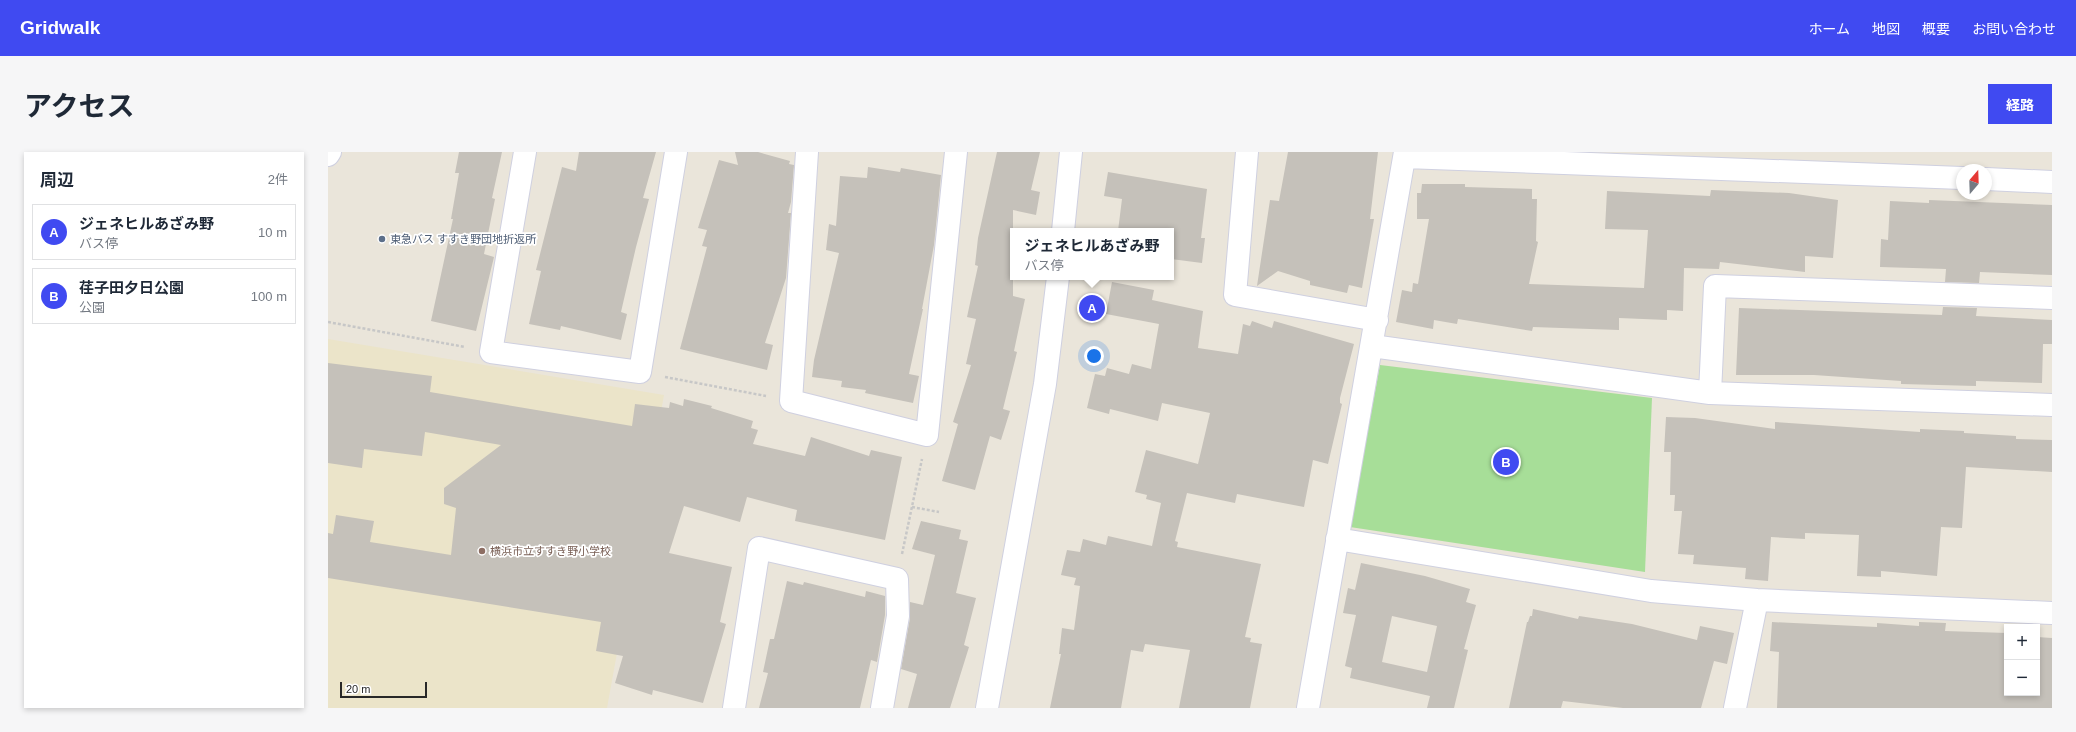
<!DOCTYPE html>
<html lang="ja">
<head>
<meta charset="utf-8">
<style>
  :root { --surface:#fff; --page:#f6f6f7; --text:#1f2937; --muted:#747a83; --line:#e0e1e3; --accent:#404af1 }
  body { margin:0; font-family:Helvetica,"Noto Sans JP",sans-serif; background:var(--page); color:var(--text) }
  .controls { position:absolute; right:12px; bottom:12px; display:grid; overflow:hidden; border-radius:0px; box-shadow:0 2px 6px #0003 }
  .controls button { width:36px; height:36px; display:grid; place-items:center; padding:0; border:0; border-bottom:1px solid var(--line); background:var(--surface); color:var(--text); font:20px sans-serif }
  .compass { position:absolute; left:1628px; top:12px; width:36px; height:36px; border-radius:50%; background:var(--surface); box-shadow:0 2px 6px #0003; rotate:19deg }
  .scale { position:absolute; left:12px; bottom:10px; width:87px; box-sizing:border-box; padding-left:4px; border:2px solid #282828; border-top:0; font-size:11px; line-height:14px; white-space:nowrap; color:#282828; -webkit-text-stroke:3px #fff; paint-order:stroke }
  .you { position:absolute; left:766px; top:204px; width:14px; height:14px; margin:-10px; border:3px solid #fff; border-radius:50%; background:#1a73e8; box-shadow:0 0 0 6px #1a73e833 }
  .badge { display:grid; place-items:center; width:26px; height:26px; border-radius:50%; background:var(--accent); color:#fff; font-size:13px; font-weight:700 }
  .pin { position:absolute; translate:-50% -50%; border:2px solid #fff; box-shadow:0 1px 4px #0006 }
  .popup { position:absolute; left:682px; top:76px; width:164px; height:52px; box-sizing:border-box; display:grid; place-content:center; border-radius:0px; background:var(--surface); filter:drop-shadow(0 1px 3px #0005); font-size:13px; white-space:nowrap; color:var(--muted) }
  .popup b { font-size:15px; color:var(--text) }
  .popup::after { content:''; position:absolute; left:50%; top:100%; margin-left:-8px; border:8px solid transparent; border-top-color:var(--surface) }
  .list { margin:0; padding:0; list-style:none }
  h2 { display:flex; justify-content:space-between; align-items:center; height:52px; margin:0; padding:0 16px; font-size:17px }
  h2 small { font-size:13px; font-weight:400; color:var(--muted) }
  .list li { display:grid; grid-template-columns:26px 1fr auto; gap:12px; align-items:center; box-sizing:border-box; height:56px; margin:0 8px 8px; padding:0 8px; border:1px solid var(--line); border-radius:0px }
  .list b { display:block; font-size:15px; white-space:nowrap }
  .list p { margin:0; font-size:13px; white-space:nowrap; color:var(--muted) }
  .list em { font-size:13px; font-style:normal; color:var(--muted) }
  .map { position:relative; flex:none; width:1724px; height:556px; overflow:hidden; border-radius:0px }
  header { display:flex; align-items:center; gap:24px; box-sizing:border-box; height:56px; padding:0 20px; background:var(--accent); color:#fff }
  header strong { font-size:19px }
  nav { display:flex; gap:22px; margin-inline-start:auto; font-size:14px }
  .intro { display:flex; align-items:center; justify-content:space-between; box-sizing:border-box; height:96px; padding:0 24px }
  h1 { margin:0; font-size:28px }
  .button { padding:10px 18px; border-radius:0px; background:var(--accent); color:#fff; font-size:14px; font-weight:700 }
  main { display:flex; gap:24px; padding:0 24px }
  aside { flex:1; background:var(--surface); border-radius:0px; box-shadow:0 2px 6px #0003 }
  .map>svg:first-child { display:block }
</style>
</head>
<body>
<header>
<strong>Gridwalk</strong>
<nav><a>ホーム</a><a>地図</a><a>概要</a><a>お問い合わせ</a></nav>
</header>
<div class="intro"><h1>アクセス</h1><a class="button">経路</a></div>
<main>
<aside>
<h2>周辺<small>2件</small></h2>
<ul class="list">
<li><span class="badge">A</span><div><b>ジェネヒルあざみ野</b><p>バス停</p></div><em>10 m</em></li>
<li><span class="badge">B</span><div><b>荏子田夕日公園</b><p>公園</p></div><em>100 m</em></li>
</ul>
</aside>
<div class="map">
<svg width="1724" height="556" viewBox="0 0 1724 556">
  <rect width="100%" height="100%" fill="#eae5da"/>
  <path fill="#ebe4c9" d="M0,187L336,243L279,556H0Z"/>
  <path fill="#a7de98" d="M1052,213L1324,246L1317,420L1022,375Z"/>
  <path fill="#c5c1ba" fill-rule="evenodd" d="M131,0H174L164,46L167,47L156,102L166,105L148,179L103,169L125,67H123L131,21H127Z
    M251,0H328L315,46L321,47L308,95L293,160L299,162L293,188L233,174L232,178L201,172L213,119L208,118L234,15L248,19Z
    M407,0H430L462,9L461,12L466,13L463,50L460,61H463L458,126L437,191L445,193L439,218L352,197L379,95L374,94L379,78L370,76L391,8L410,13Z
    M669,0H712L703,38L712,40L708,63L685,58V144L697,147L686,199L689,200L675,257L682,259L673,288L662,284L647,338L614,329L630,272L625,270L643,213L638,212L648,167L639,165L650,114L647,113L650,86Z
    M960,0H1050L1042,67H1046L1034,136L1021,133L1019,141L982,133V129L950,119L929,134L942,48L951,49Z
    M540,15L572,20L573,16L613,23L606,93L594,157H595L581,222L591,224L585,251L537,241L538,238L513,235L514,229L484,225L486,208L511,101L498,98L501,72L508,74L512,24L539,26Z
    M780,20L879,37L873,86H877L874,111L843,107V79H790L794,47L776,44Z
    M1094,32H1137V35L1204,37V47H1209L1208,89L1210,90L1201,132L1316,136L1320,78L1277,77L1279,39L1382,44L1383,38L1461,41L1510,48L1505,106L1477,104V120L1392,110L1391,117L1356,116L1355,159L1339,158V168L1291,166V178L1205,175L1204,179L1130,167L1129,172L1106,168L1105,177L1068,170L1074,138L1084,140L1085,131L1090,132L1101,67H1089V41H1093Z
    M1601,48L1724,53V123L1652,120L1651,131L1617,130L1618,117L1552,115L1553,87L1560,88L1562,49L1601,51Z
    M784,130L826,138L824,148L875,159L870,196L910,202L915,172L922,174L924,169L944,176L946,169L1026,192L1012,246V251L1014,252L1000,312L985,308L976,355L909,342L907,351L859,341L847,389L850,390L849,395L933,412L917,485L923,486L922,490L934,492L922,556H851L862,498L817,492L815,500L803,498L793,556H722L733,502H731L734,476L746,478L752,434L746,433L748,426L733,423L739,398L752,400L755,387L778,393L780,384L824,394L833,351L818,347L819,343L807,340L818,298L870,312L882,261L834,251L830,269L782,257L781,262L759,256L767,222L777,224L779,216L801,222L804,212L823,217L831,172L778,162Z
    M1615,155L1649,156L1648,164L1724,168V192H1715L1714,231L1648,229V234L1573,232V229L1486,223H1408L1411,156L1614,163Z
    M0,211L104,224L102,240L304,274L307,252L341,256L342,250L355,254L356,247L384,254L383,256L425,269L423,276L430,278L425,292L477,304L483,285L541,304L543,298L574,305L557,388L467,369L469,358L419,345L412,370L356,354L341,401L404,415L392,470L398,472L375,551L325,538L324,543L287,531L295,504L268,499L273,470L0,426V381L5,382L8,363L46,369L42,390L123,403L128,356L116,352V336L173,293L97,280L94,304L36,297L34,316L0,311Z
    M1338,265L1367,266L1447,277V270L1592,280V277L1636,279V281L1688,284V287L1724,288V320L1638,315L1634,376L1613,375L1609,424L1553,419V425L1529,424L1531,383L1477,381V387L1443,385L1440,429L1417,427L1418,416L1365,412L1366,403L1350,402L1354,359H1346L1347,343H1342L1343,300H1336Z
    M593,369L633,378L631,387L640,389L628,441L648,446L636,493L641,495L622,556H580L589,522L573,517L582,466V450L595,453L607,403L584,397Z
    M1033,411L1097,424L1142,437L1138,450L1148,453L1136,497L1140,498L1126,556H1099L1102,544L1022,526L1024,516L1017,514L1028,463L1015,461L1020,436L1027,438ZM1064,464L1109,474L1099,520L1054,510Z
    M459,429L475,433L476,430L537,445L538,439L557,444V463L549,510L543,508L532,556H431L440,521L435,520L442,487H446Z
    M1205,457L1250,467L1251,464L1304,472L1369,488L1372,474L1406,481L1399,512L1386,509L1373,556H1295L1235,549L1233,556H1181L1199,470H1200L1202,464H1204Z
    M1444,470L1549,475V471L1591,474V470L1618,471L1617,479L1679,481V541H1709V485L1724,486V556H1449L1451,500L1442,499Z"/>
  <g fill="none" stroke-linecap="round" stroke-linejoin="round">
    <defs>
      <path id="street" d="M197,0L163,200L312,220L348,0
        M479,0L463,249L599,283L628,0
        M919,0L907,143L1049,168
        M1077,5L1634,26
        M1658,27L1724,30
        M1044,194L1382,241L1724,253
        M1382,241L1387,134L1724,146
        M1009,387L1323,439L1429,448L1724,461
        M406,556L431,396L569,427L570,464L554,556
        M980,556L1077,0
        M1407,556L1429,448"/>
      <path id="secondary" d="M0,3L2,0
        M735,79L743,0
        M659,556L717,232L730,125"/>
    </defs>
    <use href="#street" stroke="#cfd0e0" stroke-width="24"/>
    <use href="#secondary" stroke="#cfd0e0" stroke-width="24"/>
    <path stroke="#c7c7c7" stroke-width="2.5" stroke-dasharray="3 2" stroke-linecap="butt" d="M0,170L137,195
      M337,225L438,244
      M584,355L611,360
      M574,402L594,307"/>
    <use href="#street" stroke="#fff" stroke-width="22"/>
    <use href="#secondary" stroke="#fff" stroke-width="22"/>
  </g>
  <circle fill="#5c6f8a" stroke="#fff" stroke-width="1.5" cx="54" cy="87" r="4"/>
  <circle fill="#8d6e63" stroke="#fff" stroke-width="1.5" cx="154" cy="399" r="4"/>
  <g text-anchor="middle" stroke-width="3.5" stroke-linejoin="round" paint-order="stroke">
    <g font-size="11" fill="#4e5e75" stroke="#fff" text-anchor="start">
      <text x="62" y="91">東急バス すすき野団地折返所</text>
    </g>
    <g font-size="11" fill="#785e54" stroke="#fff" text-anchor="start">
      <text x="162" y="403">横浜市立すすき野小学校</text>
    </g>
  </g>
</svg>
<div class="controls">
<button>+</button>
<button>−</button>
</div>
<svg class="compass" viewBox="-18 -18 36 36"><path d="M0-13l5 13h-10z" fill="#e53935"/><path d="M0 13l5-13h-10z" fill="#747a83"/></svg>
<div class="scale">20 m</div>
<div class="you"></div>
<div class="pin badge" style="left:764px;top:156px">A</div>
<div class="popup"><b>ジェネヒルあざみ野</b>バス停</div>
<div class="pin badge" style="left:1178px;top:310px">B</div>
</div>
</main>
</body>
</html>
